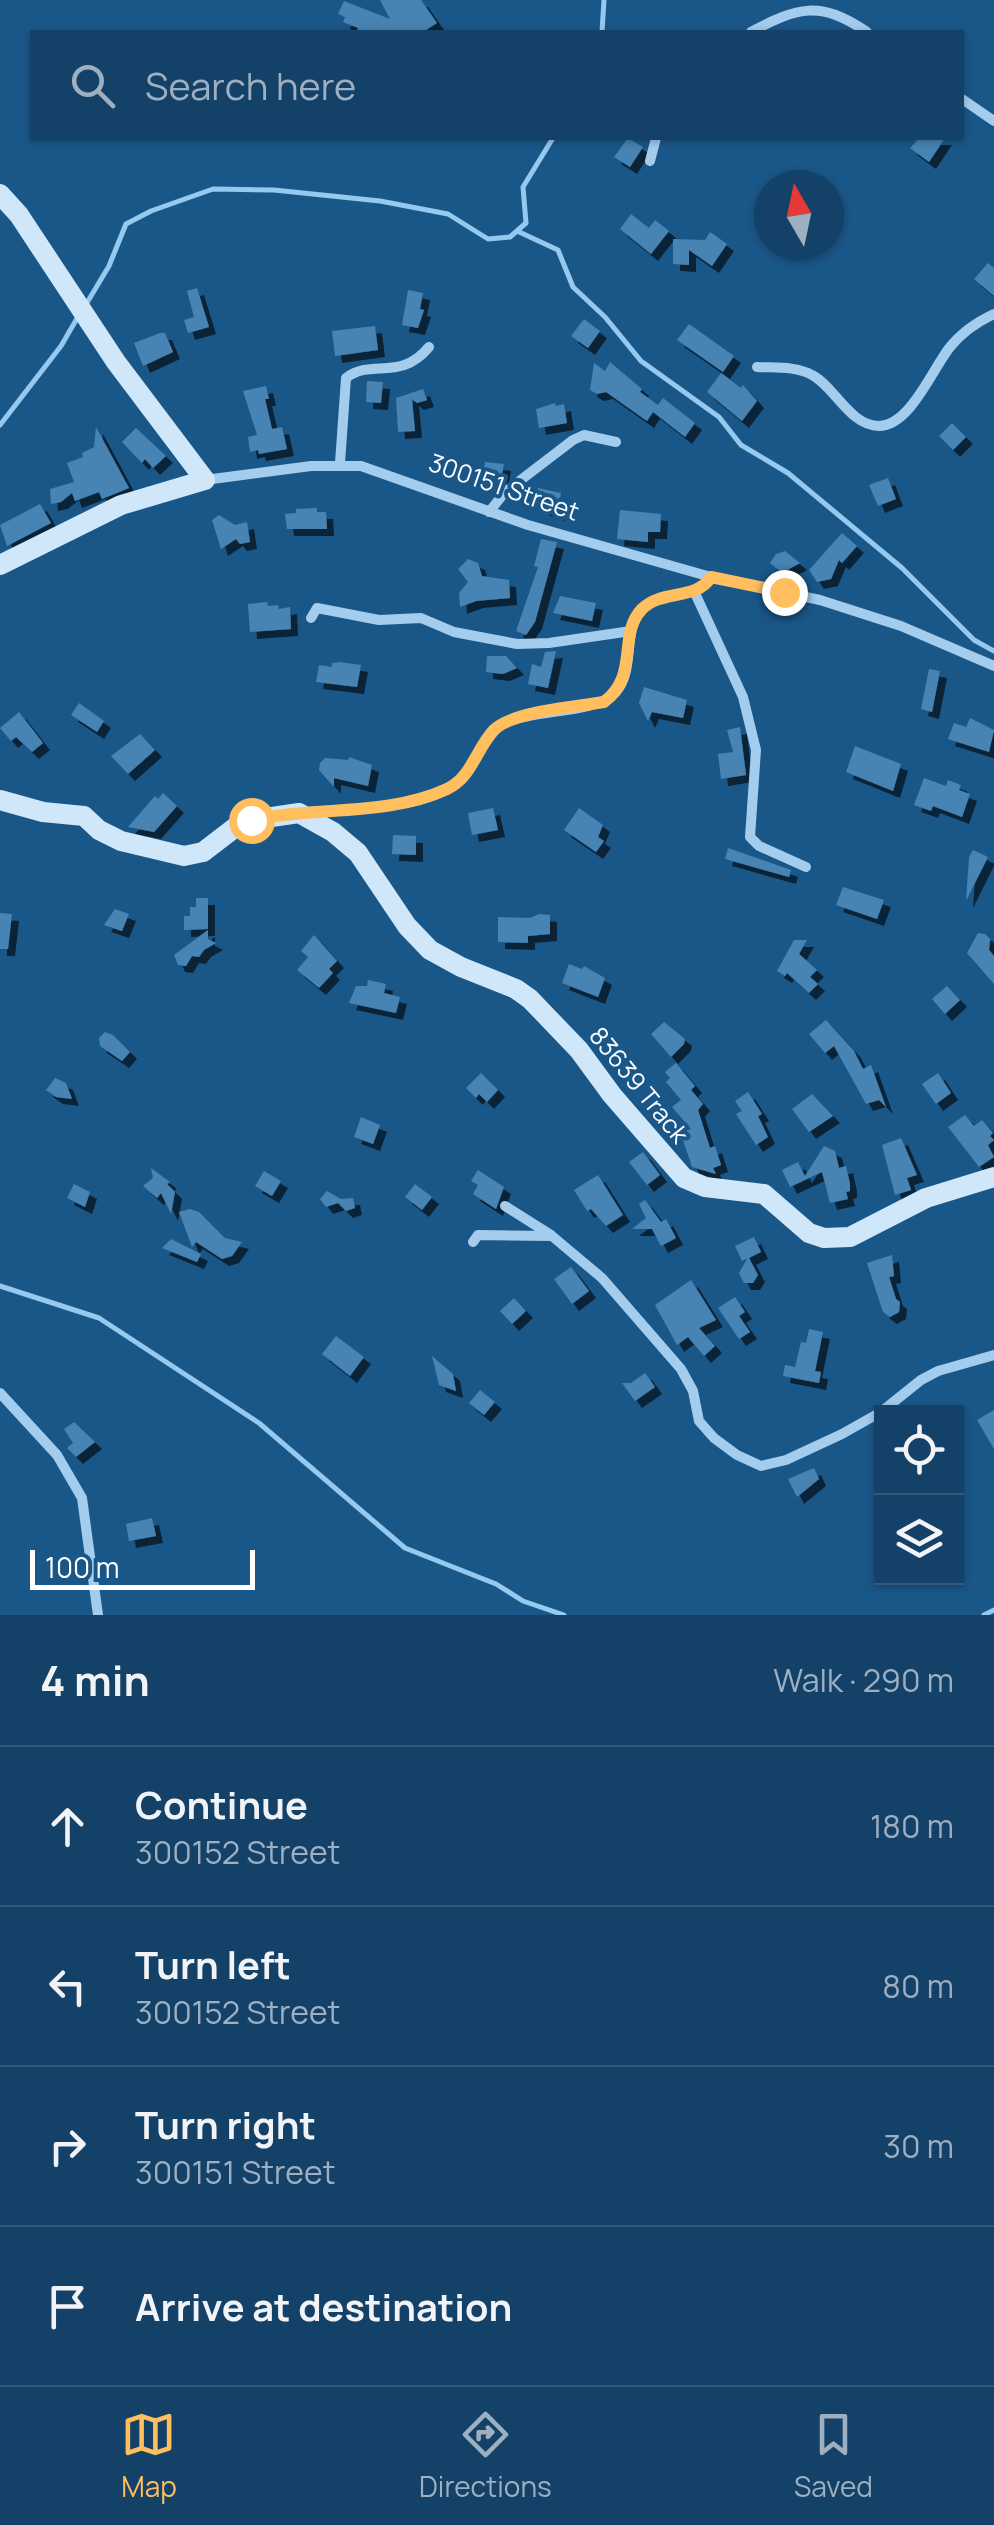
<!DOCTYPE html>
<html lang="en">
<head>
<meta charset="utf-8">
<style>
  :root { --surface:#144167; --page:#214c70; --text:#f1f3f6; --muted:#9dafc0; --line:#335a7b; --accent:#ffbf5f }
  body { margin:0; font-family:Manrope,sans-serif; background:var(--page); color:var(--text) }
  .controls { position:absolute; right:30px; bottom:30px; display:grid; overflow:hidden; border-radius:0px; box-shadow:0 2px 8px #0004 }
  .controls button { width:90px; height:90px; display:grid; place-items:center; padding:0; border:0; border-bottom:2px solid var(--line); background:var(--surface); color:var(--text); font:50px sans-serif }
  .compass { position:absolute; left:754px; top:170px; width:90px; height:90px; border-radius:50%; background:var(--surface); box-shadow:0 2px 8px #0004; rotate:351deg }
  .scale { position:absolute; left:30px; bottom:25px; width:225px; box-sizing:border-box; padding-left:10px; border:5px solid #fff; border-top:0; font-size:28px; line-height:35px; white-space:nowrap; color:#fff; -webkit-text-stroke:8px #1a5789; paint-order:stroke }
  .stop { position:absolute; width:30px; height:30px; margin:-22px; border:8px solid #ffbf5f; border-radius:50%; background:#fff }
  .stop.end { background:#ffbf5f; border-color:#fff; box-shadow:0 2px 10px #0008 }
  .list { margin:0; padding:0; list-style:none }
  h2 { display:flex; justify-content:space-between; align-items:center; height:130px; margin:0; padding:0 40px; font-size:42px }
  h2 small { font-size:32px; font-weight:400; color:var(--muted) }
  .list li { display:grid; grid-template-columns:65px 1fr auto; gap:30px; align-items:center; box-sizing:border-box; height:160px; padding:0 40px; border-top:2px solid var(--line) }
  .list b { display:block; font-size:38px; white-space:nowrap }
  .list p { margin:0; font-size:32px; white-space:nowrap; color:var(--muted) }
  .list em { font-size:32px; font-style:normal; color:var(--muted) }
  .icon { flex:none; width:55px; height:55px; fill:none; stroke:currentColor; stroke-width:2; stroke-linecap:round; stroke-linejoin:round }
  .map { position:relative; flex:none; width:994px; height:1615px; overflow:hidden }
  .search { position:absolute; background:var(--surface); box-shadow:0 2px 8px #0004; left:30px; right:30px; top:30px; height:110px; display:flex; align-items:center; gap:25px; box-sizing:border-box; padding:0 35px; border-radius:0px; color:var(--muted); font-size:38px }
  .sheet { height:770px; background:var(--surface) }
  nav { display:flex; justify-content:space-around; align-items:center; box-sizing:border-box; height:140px; border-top:2px solid var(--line); background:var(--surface); font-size:28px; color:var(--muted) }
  nav a { display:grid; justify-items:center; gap:5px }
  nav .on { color:var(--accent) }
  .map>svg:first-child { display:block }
</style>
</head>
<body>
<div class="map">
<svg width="994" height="1615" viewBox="0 0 994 1615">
  <defs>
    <filter id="shadow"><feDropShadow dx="7" dy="7" stdDeviation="0" flood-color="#0009"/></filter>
  </defs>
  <rect width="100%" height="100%" fill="#1a5789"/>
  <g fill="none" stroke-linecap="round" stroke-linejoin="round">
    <path stroke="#96c9ef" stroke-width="5" d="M602,32L604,0
      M517,231L558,250L573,287L605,317L641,361L719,417L741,445L788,473L902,568L974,640L994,651
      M85,306L109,266L126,224L151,211L213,189L274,190L380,201L448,214L488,239L510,237L526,223L523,187L553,138
      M0,425L61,346L79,315
      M0,1286L99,1318L259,1423L405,1548L496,1584L523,1601L564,1615
      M984,1615L994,1610"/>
  </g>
  <path fill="#4783b3" filter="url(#shadow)" d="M380,0H421L437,23L423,32H356L358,28L343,22L345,17L338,14L344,1L390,19Z
    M628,138L643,147L630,167L614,157Z
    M919,138H945L929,162L910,148Z
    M631,214L649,228L655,220L669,231L651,254L620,229Z
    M710,232L727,244L712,266L689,250V265L673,264V239L705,240Z
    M988,263L994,268V296L974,279Z
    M197,288L209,327L188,333L184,320L194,317L187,291Z
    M408,290L423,293L420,309L424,310L418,328L402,325Z
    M584,319L600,331L588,348L571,336Z
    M689,324L734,356L723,372L677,340Z
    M375,326L378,350L335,356L332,331Z
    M160,333H165L173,352L143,366L134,343Z
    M610,362L642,389L640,392L658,405L663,398L695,423L685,437L653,412L647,421L606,392L597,394L590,390L594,363L605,371Z
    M721,373L741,388L743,385L757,401L742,421L707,392Z
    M367,381L383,382L381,403L366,402Z
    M266,386L269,399H265L272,429L282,427L287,449L259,454L258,450L250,452L248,437L257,435L243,391Z
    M423,389L427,400L417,403L412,399L415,431L398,432L396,398Z
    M555,403L556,406L564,404L567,423L539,428L536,409Z
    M952,423L966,437L953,450L939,436Z
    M96,427L129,488L102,499L99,492L75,501L72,493L61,502L51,504L50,489L74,482L67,463L83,457L82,453L94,447Z
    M136,428L166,456L153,468L145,459L142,463L122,442Z
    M485,462L504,464L501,481L482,478Z
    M888,478L896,499L878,506L869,485Z
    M538,488L561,493L557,514L534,505Z
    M40,504L51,523L7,546L0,525Z
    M317,508V512H326L327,529H287L285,514L296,513V509Z
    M620,510L661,514L660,532H648V542L617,539Z
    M219,515L235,525L247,522L250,542L240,544L236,539L221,549L212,520Z
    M842,533L857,546L842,563L839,560L831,579L817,582L809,570Z
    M541,539L557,542L535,622L526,635L516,631L538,567L534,566Z
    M785,551L800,563L782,573L770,563L776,554Z
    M468,559L478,563L482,576L509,580L510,598L476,601L460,607L459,593L468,582L458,569Z
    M560,596L596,603L592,621L553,613Z
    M267,602L268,606L278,605L279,609L290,607L291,629L250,632L248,604Z
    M556,651L548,688L528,684L532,664L541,667L545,652Z
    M487,656H506L517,668L503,674L486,672Z
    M340,662L361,665L357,687L316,682L319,665L332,667V663Z
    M929,669L940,671L932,712L921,709Z
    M644,687L687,700L683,718L652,712L648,721L639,703Z
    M79,703L104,721L97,732L71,715Z
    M19,712L43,743L32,752L16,737L11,741L0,728Z
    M970,718L994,730L989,752L948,739L954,723L966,727Z
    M740,727L746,775L721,779L718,754L733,752L727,730Z
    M140,734L155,750L128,774L111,756Z
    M855,746L901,764L893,791L846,772Z
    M349,757L372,765L368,786L334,778V787L319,770L320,763L325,758L348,760Z
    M924,778L946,786L948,780L961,785L959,790L970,794L962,817L933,806L931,811L914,805Z
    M163,793L177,806L154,832L128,827L155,796L158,799Z
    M493,808L498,830L472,835L468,813Z
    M579,808L603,825L598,837L604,841L596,852L564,830Z
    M393,835L416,836V855L392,854Z
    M728,848L791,870L789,877L725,859Z
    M973,850L988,857L966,901L969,857Z
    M843,887L884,900L877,919L836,905Z
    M196,898H208V929L184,930V916H190V907H196Z
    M115,909L129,914L122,931L104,925Z
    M0,913L12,914L8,949H0Z
    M539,914L550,915V934L528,936V943L498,942V917L530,918Z
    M208,930V939L216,943L204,950L199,957L192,956L186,966L178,965L174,955Z
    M978,933L985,934L990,939L989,950L994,956V984L967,953Z
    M314,935L337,961L329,969L333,973L319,988L297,970L308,957L301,951Z
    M794,940H807L799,954L817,970L810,977L818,984L809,993L787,973L785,976L777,971Z
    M569,964L582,969L584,966L605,978L598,997L562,983Z
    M368,980L386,984L384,993L400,997L396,1013L349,1003L356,986H367Z
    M947,986L960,1000L945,1014L932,999Z
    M826,1020L854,1051L863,1069L871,1065L886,1107L879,1100L866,1104L834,1046L825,1053L809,1034Z
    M664,1022L685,1039L684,1044L671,1057L651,1034Z
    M105,1032L113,1035L130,1052L122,1061L100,1046L99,1038Z
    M676,1063L695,1086L691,1090L703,1104L698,1110L710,1148L715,1146L721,1165L713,1168L716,1174L692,1167L684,1143L681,1132L691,1129L672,1107L681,1100L666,1082L670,1078L665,1072Z
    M481,1073L498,1090L487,1102L479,1094L476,1098L466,1088Z
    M938,1073L951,1093L936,1104L922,1084Z
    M55,1078L66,1083L72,1099L56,1097L46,1090Z
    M748,1092L762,1114L758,1116L768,1137L756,1145L736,1114L742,1111L735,1101Z
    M812,1094L833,1116L809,1132L792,1109Z
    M965,1115L974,1126L982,1120L993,1133L990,1136L994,1140L988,1145L994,1157L979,1167L948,1127Z
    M361,1117L380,1125L373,1144L354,1137Z
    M901,1138L917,1175L907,1178L911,1190L895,1195L882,1145Z
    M824,1146L835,1151L839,1168L846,1166L850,1184V1191L846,1192L848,1199L830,1203L822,1172L790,1187L782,1170L798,1162L805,1176Z
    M643,1152L660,1175L647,1185L629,1162Z
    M151,1168L170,1182L167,1184L175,1192L171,1214L161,1193L157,1198L143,1186L153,1178Z
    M478,1170L504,1187L496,1209L473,1194L478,1185L471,1181Z
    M264,1171L281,1181L272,1196L255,1186Z
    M598,1175L623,1215L606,1226L591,1209L587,1211L574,1190Z
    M74,1184L90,1192L85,1207L67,1198Z
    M415,1184L432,1197L422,1210L405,1197Z
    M327,1191L341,1199L353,1198L355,1208L346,1211L338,1203L326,1207L320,1199Z
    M645,1200L661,1222L666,1219L676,1238L661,1246L652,1229H632L646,1218L639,1204Z
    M190,1209L199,1212L225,1238L242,1242L232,1256L222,1259L196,1242L192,1247L179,1212Z
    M754,1237L761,1252L749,1258L758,1275L753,1283H744L739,1273L747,1259L742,1261L735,1246Z
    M171,1239L201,1254L197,1262L162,1248Z
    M892,1255L894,1276L889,1277L896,1299L900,1302L899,1312L890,1317L883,1312L867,1263Z
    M571,1267L589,1291L572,1304L554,1279Z
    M691,1280L716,1320L699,1328L715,1346L704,1356L688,1337L677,1345L655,1305Z
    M735,1297L745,1312L739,1316L750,1332L739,1339L718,1308Z
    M514,1298L526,1311L512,1324L500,1311Z
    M809,1329L823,1332L815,1371L821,1372L819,1383L783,1376L785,1365L795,1367L801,1342L806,1343Z
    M336,1336L364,1357L350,1376L322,1354Z
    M432,1356L453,1374L456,1391L439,1385Z
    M645,1373L655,1387L635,1401L622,1383H631Z
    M480,1390L495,1402L484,1415L469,1403Z
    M994,1410V1449L977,1420Z
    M74,1422L95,1442L76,1457L67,1448L73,1443L64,1429Z
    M814,1468L819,1479L797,1497L788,1479Z
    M152,1518L156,1536L129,1541L126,1524Z"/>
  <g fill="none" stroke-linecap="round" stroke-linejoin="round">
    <path stroke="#a3cced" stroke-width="10" d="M751,32C798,7 820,0 867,32
      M962,99L994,121
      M650,161L656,138
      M757,367C775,368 796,366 812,375C835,387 850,426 879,426C910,426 933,368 950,347C962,332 977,322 994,314
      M340,463L346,378C372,358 400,382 429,347
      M205,480L311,466H361L528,525L711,577L820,600L901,626L994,666
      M489,512L505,492L573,440L584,435L616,442
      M694,591L743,697L756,750L750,837L759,846L806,867
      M311,618L317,608L379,620L421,618L454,632L517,644L549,643L631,631
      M306,812C349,809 427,810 461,780C479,763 483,732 507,722C536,709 596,714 616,692C637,668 620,627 645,607C665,591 697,599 711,577
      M505,1206L551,1235
      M473,1242L478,1235L552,1236L602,1278L681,1369L693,1391L699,1421L714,1438L737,1455L761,1466L786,1460L842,1434L881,1412L921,1380L938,1371L994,1355
      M0,1393L57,1455L82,1498L98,1615"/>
    <path stroke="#d0e6f9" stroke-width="20" d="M0,194L19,215L116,362L205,480L121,505L0,565
      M0,800L43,812L84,816L99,830L121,841L184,856L203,852L237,826L251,820L299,813L333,832L358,853L407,926L430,950L461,967L516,989L530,999L579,1050L612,1095L684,1178L705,1187L764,1194L809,1233L824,1238L850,1237L926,1198L994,1177"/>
  </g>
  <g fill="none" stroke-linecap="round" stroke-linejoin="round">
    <path stroke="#ffbf5f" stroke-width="12" d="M251,820C315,806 386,817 447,789C472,777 476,749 494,730C513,711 576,707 604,702C640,675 617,635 642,609C662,589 696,601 711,577L784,592"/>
  </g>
  <g text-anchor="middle" stroke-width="8" stroke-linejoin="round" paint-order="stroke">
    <g font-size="25" fill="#fff" stroke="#1a5789">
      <text transform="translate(504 487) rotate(19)" y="9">300151 Street</text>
      <text transform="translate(639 1085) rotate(51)" y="9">83639 Track</text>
    </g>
  </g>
</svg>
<div class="controls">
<button><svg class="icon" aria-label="locate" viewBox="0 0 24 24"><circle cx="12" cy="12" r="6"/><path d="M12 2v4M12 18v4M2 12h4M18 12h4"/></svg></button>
<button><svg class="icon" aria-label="layers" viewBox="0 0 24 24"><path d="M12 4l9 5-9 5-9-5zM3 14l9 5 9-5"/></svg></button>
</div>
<svg class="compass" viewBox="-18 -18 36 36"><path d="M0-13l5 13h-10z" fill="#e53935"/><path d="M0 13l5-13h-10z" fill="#9dafc0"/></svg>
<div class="scale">100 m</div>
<div class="stop" style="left:251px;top:820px"></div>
<div class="stop end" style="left:784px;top:592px"></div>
<div class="search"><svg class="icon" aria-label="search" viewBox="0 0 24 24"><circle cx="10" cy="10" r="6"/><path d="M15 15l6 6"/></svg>Search here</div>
</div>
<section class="sheet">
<h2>4 min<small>Walk · 290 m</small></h2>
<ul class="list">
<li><svg class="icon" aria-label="ahead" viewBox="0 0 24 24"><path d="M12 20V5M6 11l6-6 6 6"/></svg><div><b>Continue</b><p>300152 Street</p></div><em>180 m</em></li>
<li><svg class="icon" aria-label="left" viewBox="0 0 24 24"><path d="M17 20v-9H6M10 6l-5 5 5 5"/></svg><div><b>Turn left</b><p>300152 Street</p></div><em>80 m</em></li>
<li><svg class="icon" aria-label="right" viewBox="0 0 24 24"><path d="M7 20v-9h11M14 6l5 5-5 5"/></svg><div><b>Turn right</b><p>300151 Street</p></div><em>30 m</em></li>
<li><svg class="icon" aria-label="arrive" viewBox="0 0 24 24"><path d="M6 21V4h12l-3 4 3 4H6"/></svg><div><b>Arrive at destination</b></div></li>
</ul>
</section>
<nav>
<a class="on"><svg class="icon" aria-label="map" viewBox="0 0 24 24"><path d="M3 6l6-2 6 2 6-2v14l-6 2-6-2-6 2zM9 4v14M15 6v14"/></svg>Map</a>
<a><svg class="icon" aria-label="directions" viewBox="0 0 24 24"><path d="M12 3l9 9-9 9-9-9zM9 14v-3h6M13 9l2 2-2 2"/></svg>Directions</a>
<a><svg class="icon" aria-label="saved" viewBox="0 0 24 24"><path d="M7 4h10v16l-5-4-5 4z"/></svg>Saved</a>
</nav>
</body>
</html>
